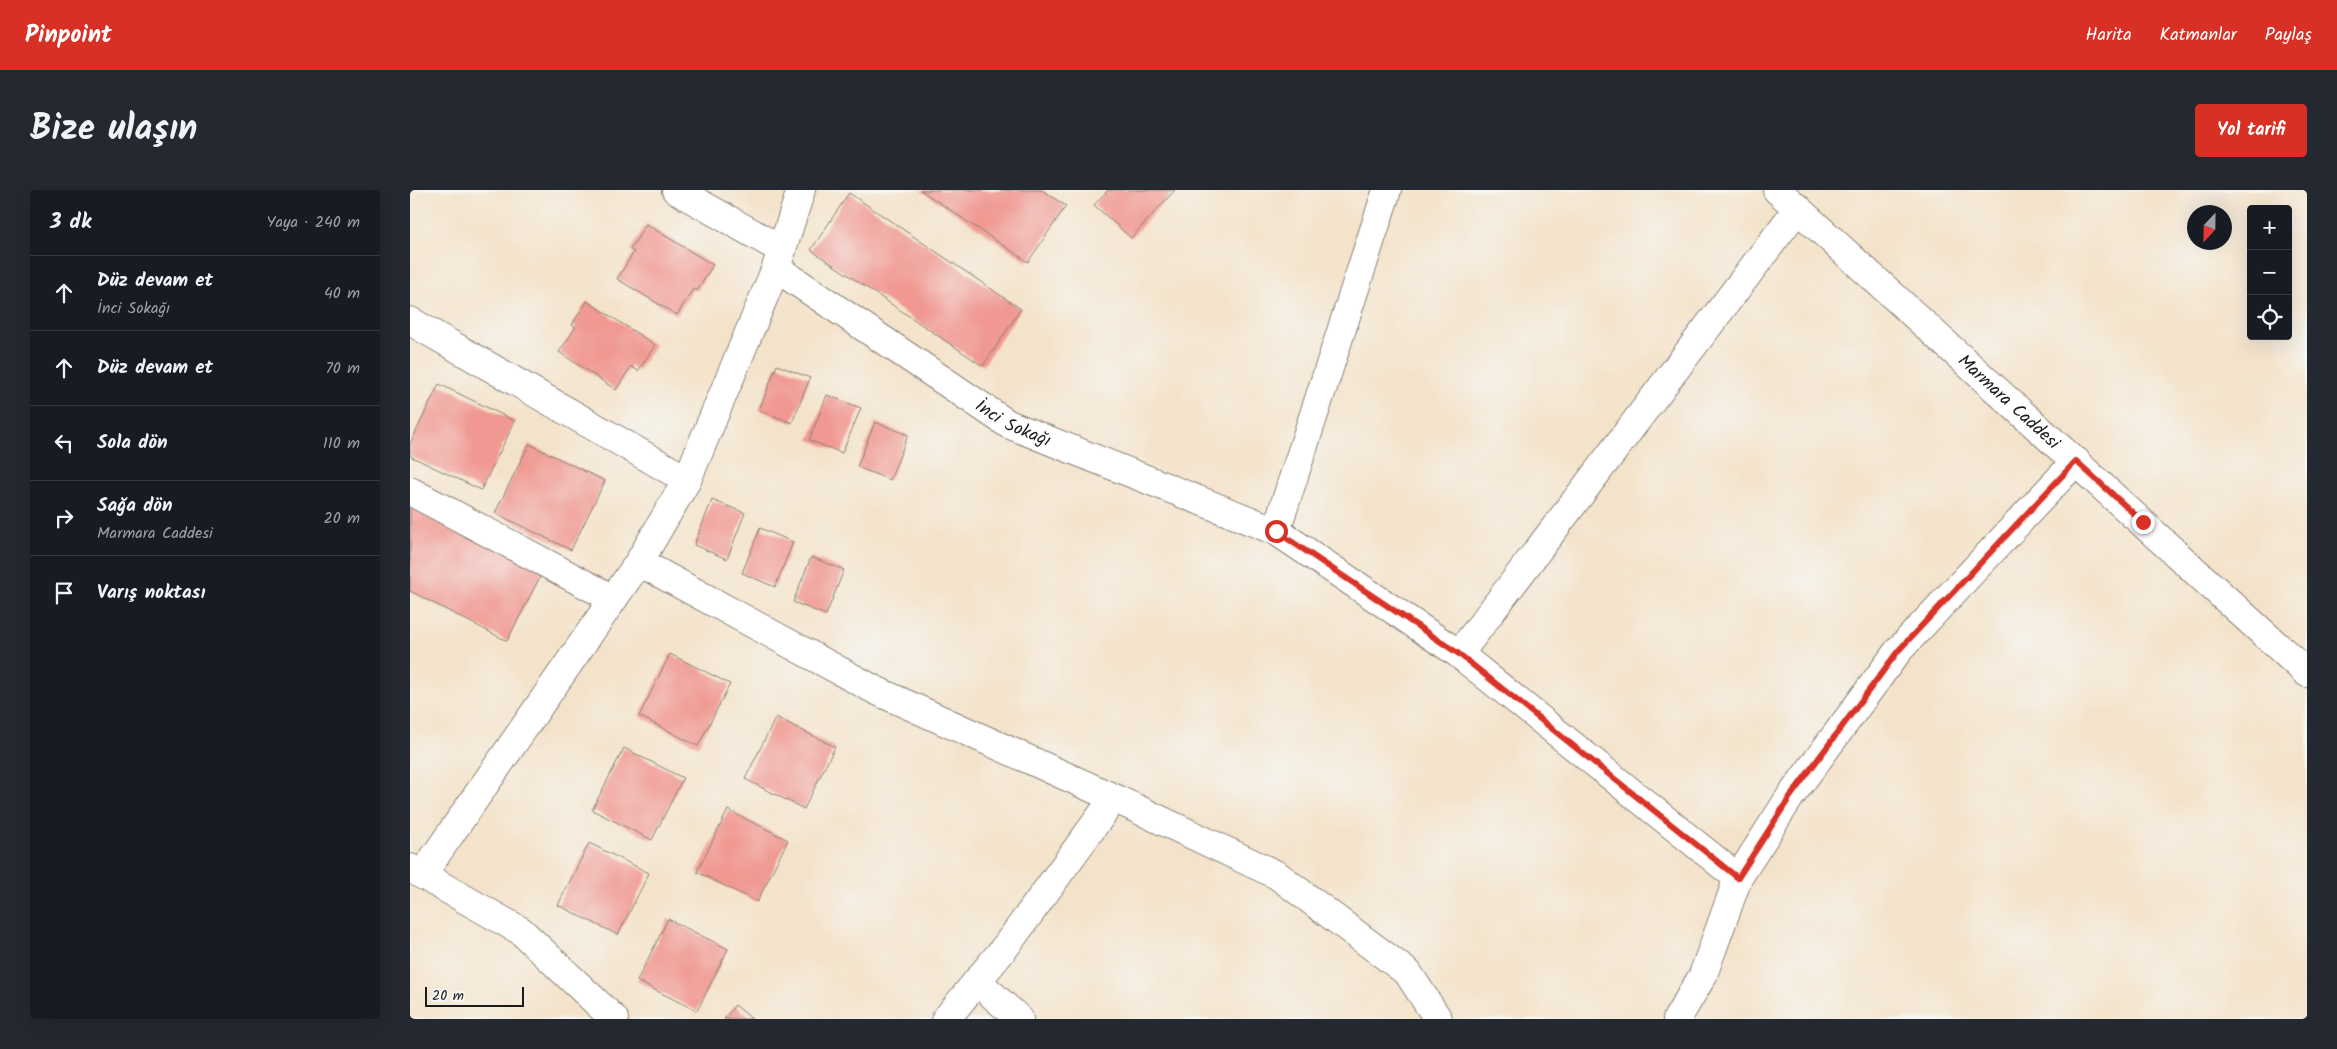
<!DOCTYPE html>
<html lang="tr">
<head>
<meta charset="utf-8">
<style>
  :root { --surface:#171b24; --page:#242831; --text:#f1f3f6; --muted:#9ea1a6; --line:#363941; --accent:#d93025 }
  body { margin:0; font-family:Kalam,sans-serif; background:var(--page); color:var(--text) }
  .controls { position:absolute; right:15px; top:15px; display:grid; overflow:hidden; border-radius:5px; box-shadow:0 5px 20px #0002 }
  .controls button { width:45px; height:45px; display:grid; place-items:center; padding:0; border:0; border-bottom:1px solid var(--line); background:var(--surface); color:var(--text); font:25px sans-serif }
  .compass { position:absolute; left:1777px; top:15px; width:45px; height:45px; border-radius:50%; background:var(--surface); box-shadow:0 5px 20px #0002; rotate:202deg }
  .scale { position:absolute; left:15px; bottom:12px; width:99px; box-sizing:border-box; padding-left:5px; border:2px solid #1c1c1c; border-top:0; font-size:14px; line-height:18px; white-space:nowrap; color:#1c1c1c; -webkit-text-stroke:4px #f6f6f2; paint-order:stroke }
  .stop { position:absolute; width:15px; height:15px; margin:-11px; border:4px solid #d93025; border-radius:50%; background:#fff }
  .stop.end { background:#d93025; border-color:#fff; box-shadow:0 1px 5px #0008 }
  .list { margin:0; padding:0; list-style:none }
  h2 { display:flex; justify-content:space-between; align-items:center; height:65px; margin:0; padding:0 20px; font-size:21px }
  h2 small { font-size:16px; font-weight:400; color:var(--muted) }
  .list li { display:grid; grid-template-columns:32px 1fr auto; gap:15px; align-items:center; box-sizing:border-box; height:75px; padding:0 20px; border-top:1px solid var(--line) }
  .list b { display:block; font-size:19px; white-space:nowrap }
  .list p { margin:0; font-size:16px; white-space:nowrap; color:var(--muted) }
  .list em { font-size:16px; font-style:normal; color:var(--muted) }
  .icon { flex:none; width:28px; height:28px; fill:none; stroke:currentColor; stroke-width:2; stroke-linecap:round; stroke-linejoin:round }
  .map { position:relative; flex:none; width:1897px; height:829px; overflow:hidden; border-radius:5px }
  header { display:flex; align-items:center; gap:30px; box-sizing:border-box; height:70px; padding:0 25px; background:var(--accent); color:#fff }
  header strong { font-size:24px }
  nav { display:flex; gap:28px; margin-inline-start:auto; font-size:18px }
  .intro { display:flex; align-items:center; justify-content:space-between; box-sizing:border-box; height:120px; padding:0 30px }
  h1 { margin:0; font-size:35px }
  .button { padding:12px 22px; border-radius:5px; background:var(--accent); color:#fff; font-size:18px; font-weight:700 }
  main { display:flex; gap:30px; padding:0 30px }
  aside { flex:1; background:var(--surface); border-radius:5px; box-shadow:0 5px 20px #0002 }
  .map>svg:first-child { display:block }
</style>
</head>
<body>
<header>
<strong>Pinpoint</strong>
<nav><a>Harita</a><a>Katmanlar</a><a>Paylaş</a></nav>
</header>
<div class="intro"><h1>Bize ulaşın</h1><a class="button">Yol tarifi</a></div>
<main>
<aside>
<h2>3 dk<small>Yaya · 240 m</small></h2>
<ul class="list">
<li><svg class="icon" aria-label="ahead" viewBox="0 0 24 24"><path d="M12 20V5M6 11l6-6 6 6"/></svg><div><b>Düz devam et</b><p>İnci Sokağı</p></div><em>40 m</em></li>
<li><svg class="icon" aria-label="ahead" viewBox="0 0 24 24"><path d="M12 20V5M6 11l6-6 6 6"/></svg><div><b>Düz devam et</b></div><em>70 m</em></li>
<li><svg class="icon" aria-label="left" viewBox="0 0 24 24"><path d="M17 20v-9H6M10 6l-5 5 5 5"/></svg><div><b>Sola dön</b></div><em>110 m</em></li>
<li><svg class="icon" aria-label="right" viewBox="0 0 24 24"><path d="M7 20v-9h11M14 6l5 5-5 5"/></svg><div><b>Sağa dön</b><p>Marmara Caddesi</p></div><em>20 m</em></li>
<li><svg class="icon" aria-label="arrive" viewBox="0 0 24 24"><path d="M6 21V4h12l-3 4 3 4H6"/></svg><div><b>Varış noktası</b></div></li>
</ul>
</aside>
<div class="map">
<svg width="1897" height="829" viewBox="0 0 1897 829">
  <rect width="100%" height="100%" fill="#f6f6f2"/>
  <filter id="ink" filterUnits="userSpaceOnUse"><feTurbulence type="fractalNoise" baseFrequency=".02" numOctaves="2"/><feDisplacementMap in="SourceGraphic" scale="10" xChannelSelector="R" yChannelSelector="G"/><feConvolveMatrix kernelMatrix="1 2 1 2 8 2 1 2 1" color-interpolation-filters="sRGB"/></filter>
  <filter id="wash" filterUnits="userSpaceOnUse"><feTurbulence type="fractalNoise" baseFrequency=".0096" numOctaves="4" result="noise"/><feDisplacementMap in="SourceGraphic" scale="20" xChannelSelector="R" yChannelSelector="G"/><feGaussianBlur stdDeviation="1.12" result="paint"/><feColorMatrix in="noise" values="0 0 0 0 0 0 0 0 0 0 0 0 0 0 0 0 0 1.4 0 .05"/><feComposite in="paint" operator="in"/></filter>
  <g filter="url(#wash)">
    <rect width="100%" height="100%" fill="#f4e3cb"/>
    <g id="blocks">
      <path fill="#f09891" d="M510,0H632L656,16L618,72Z
        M698,0H765L721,48L684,15Z
        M439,3L611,119L573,176L401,60Z
        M236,34L303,75L287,101L283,99L267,125L207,89L224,62L220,60Z
        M177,111L245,155L228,181L221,176L206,200L149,162L166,137L162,135Z
        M367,175L400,188L382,233L349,220Z
        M29,194L105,231L71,300L0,266V254Z
        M417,205L451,218L432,263L399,250Z
        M465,232L498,245L480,290L447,277Z
        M119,254L195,291L161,360L85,323Z
        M302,310L335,323L317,369L284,355Z
        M0,313L133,381L97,451L0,401Z
        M350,338L383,352L365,397L332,383Z
        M401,367L434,380L416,425L383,412Z
        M260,464L320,494L288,556L229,526Z
        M366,527L425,557L394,619L335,589Z
        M214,558L273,588L242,650L182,620Z
        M318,620L378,650L347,712L287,682Z
        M179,653L239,683L208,745L148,715Z
        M258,729L318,759L287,821L227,791Z
        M325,815L342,829H314Z"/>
    </g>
  </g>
  <g filter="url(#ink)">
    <use href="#blocks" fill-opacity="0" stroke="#888074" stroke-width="1"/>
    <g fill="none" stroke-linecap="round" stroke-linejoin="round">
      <defs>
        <g id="minor">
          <path d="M266,0L372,60"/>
          <path id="s1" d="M1367,0L1897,483"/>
          <path id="s2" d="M366,78L598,234L866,341L1049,464L1328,688"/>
          <path d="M0,131L277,290"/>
          <path d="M0,301L203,409"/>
          <path d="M866,341L977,0"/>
          <path d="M229,372L465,500L704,608L867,685L998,783L1028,829"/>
          <path d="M1049,464L1388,18"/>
          <path d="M0,678L111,741L204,829"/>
          <path d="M12,685L229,372L277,290L366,78L391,0"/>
          <path d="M567,791L609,829"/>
          <path d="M536,829L596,756L704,608"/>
          <path d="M1267,829L1293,785L1328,688L1380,607L1488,461L1666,271"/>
        </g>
      </defs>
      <use href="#minor" stroke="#888074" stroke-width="30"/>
      <use href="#minor" stroke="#fff" stroke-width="28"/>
    </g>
  </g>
  <g fill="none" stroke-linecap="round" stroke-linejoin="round" filter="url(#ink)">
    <path stroke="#d93025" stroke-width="6" d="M866,341L1049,464L1328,688L1380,607L1488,461L1666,271L1733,332"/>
  </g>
  <g text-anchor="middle" stroke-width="4" stroke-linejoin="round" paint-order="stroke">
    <g font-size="18" fill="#1c1c1c" stroke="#f6f6f2">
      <text dy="6" stroke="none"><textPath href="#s1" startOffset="314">Marmara Caddesi</textPath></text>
      <text dy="6" stroke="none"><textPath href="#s2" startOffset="284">İnci Sokağı</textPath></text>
    </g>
  </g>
</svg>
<div class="controls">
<button>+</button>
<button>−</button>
<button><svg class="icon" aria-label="locate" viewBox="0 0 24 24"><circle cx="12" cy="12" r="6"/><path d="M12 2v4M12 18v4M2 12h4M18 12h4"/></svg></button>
</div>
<svg class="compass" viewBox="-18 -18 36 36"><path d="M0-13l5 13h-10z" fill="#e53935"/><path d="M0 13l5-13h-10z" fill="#9ea1a6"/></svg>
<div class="scale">20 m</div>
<div class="stop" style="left:866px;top:341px"></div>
<div class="stop end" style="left:1733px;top:332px"></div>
</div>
</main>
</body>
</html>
